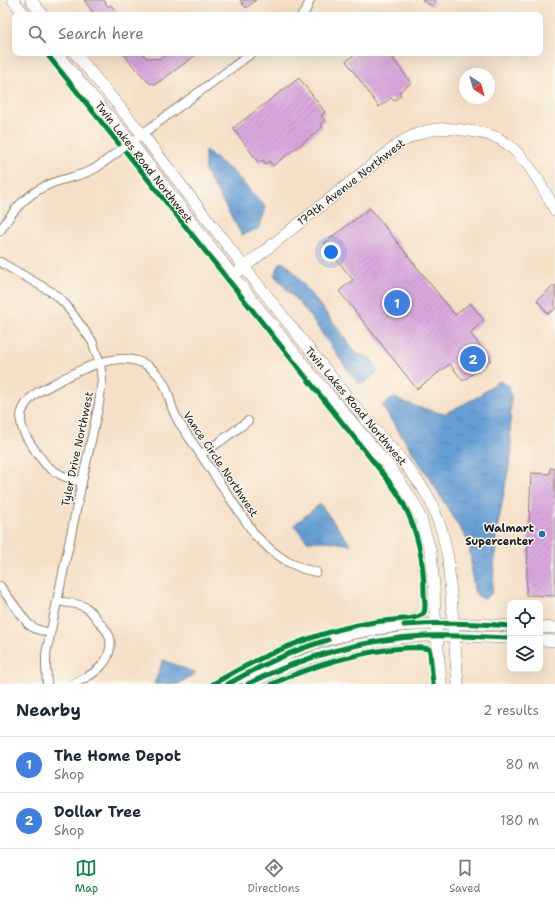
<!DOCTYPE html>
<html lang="en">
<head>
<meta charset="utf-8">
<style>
  :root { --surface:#fff; --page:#f2f2f3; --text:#1f2937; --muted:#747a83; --line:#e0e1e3; --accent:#0b8043 }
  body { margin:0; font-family:"Shantell Sans",sans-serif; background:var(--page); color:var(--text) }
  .controls { position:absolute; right:12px; bottom:12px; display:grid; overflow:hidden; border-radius:8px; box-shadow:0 4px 16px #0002 }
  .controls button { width:36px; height:36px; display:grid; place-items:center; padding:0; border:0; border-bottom:1px solid var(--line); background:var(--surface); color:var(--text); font:20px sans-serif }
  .compass { position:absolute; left:459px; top:68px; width:36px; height:36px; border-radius:50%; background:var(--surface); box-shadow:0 4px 16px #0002; rotate:143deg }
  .you { position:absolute; left:331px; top:252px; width:14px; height:14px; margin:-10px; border:3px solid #fff; border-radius:50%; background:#1a73e8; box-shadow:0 0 0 6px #1a73e833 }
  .badge { display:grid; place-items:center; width:26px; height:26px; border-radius:50%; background:var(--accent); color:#fff; font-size:13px; font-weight:700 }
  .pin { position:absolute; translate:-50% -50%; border:2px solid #fff; box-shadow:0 1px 4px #0006 }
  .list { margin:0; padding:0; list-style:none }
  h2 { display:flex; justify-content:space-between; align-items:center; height:52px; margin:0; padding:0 16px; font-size:17px }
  h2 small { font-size:13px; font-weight:400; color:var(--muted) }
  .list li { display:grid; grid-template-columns:26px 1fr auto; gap:12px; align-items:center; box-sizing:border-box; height:56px; padding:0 16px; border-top:1px solid var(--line) }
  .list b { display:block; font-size:15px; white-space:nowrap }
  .list p { margin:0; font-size:13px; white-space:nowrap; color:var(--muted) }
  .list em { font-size:13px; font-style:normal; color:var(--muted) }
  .icon { flex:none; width:22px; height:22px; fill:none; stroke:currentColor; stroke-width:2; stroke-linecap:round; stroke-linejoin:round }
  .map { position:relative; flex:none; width:555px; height:684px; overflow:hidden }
  .search { position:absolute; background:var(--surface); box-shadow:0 4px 16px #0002; left:12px; right:12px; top:12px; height:44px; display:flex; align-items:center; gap:10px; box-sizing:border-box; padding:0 14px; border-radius:8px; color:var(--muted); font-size:15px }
  .sheet { height:164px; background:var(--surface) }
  nav { display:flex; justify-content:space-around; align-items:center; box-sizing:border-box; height:56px; border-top:1px solid var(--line); background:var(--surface); font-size:11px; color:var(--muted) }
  nav a { display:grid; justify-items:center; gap:2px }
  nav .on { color:var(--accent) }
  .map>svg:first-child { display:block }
</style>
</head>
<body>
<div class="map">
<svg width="555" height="684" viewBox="0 0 555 684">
  <defs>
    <pattern id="water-ripples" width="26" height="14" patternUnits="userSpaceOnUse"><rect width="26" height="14" fill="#669ed4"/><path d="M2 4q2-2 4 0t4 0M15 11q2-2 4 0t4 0" fill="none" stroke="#5380ab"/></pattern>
    <pattern id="building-hatch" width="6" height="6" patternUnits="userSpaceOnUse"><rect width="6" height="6" fill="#d9a7de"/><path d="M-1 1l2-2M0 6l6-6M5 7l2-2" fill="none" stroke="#ba8fbe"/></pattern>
  </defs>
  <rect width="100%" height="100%" fill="#fbf7ec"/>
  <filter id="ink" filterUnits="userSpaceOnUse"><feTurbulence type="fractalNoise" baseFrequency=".025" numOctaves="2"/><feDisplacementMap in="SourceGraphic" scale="8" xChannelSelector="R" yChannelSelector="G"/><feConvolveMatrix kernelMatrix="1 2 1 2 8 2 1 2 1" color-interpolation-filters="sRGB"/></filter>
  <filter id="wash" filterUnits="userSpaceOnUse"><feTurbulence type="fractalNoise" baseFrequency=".012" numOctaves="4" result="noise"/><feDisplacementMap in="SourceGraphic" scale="16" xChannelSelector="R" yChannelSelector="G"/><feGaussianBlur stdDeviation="0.9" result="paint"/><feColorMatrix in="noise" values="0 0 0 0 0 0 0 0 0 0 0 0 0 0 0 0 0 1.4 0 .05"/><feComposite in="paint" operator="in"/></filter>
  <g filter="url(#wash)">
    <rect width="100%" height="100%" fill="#f5e0c7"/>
    <path fill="url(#water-ripples)" stroke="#415d78" d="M205,150L233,172L266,208L259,228L242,235L205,171Z
      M281,262L288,265L344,336L356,354C369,356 375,358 377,372L365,383H357L307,312L274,275Z
      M499,381L509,386L511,397L510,433L512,450L496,535C496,554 493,573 492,593L484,599L478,596L474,590L469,543L427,474L382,406L394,398L417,407L444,414L474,399Z
      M320,504L351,545L327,541H307L294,525Z
      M163,660L196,673L178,684H154Z"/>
    <g id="blocks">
      <path fill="url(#building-hatch)" d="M84,0H104L108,7L111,5L119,15H95Z
        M240,0H256L246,8Z
        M422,0H436L432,6Z
        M123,53H143L146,58L160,59L166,55L164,53H199L156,84L149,83L129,61Z
        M357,53H389L411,83L399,92L401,95L394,101L391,98L379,107L346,61Z
        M299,78L325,112L321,116L325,120L320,124L323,127L273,166L269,161L266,164L263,160L259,163L233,128Z
        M370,208L455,315L470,303L484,320L470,333L491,360L463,381L450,364L417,389L339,291L353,280L324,243Z
        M555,285V309L548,314L537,300Z
        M550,468L555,469V596L526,595L531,473L550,474Z"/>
    </g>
  </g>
  <g filter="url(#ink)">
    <use href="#blocks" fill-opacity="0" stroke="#887e72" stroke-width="1"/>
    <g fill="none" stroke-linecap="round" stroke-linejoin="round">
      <defs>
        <path id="street" d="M302,15L306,10L310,0
          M0,231C15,207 30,190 58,181C71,177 84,175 96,168L252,53
          M0,262L50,291L58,297L66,305L92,341L100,363L102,380L99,404L82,482L46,654V666L47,684
          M201,454L218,443L248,421
          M82,482C68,479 56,474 46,465C28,440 4,417 38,392C72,375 127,337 159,376C166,384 168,394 171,404C173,411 176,417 180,424L255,535L272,551L288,562L304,569L316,572
          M0,586L28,624L36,629L50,633
          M57,601C66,603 77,603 85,607C91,610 95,617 100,623C104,627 108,632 110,638C112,647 108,659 102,665C97,672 82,680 74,684"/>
        <path id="secondary" d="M13,0L25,15
          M31,0L43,15
          M56,53L131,142L233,276L308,370L389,466L407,492L415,505L421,519L431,552L434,587L435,614L441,684
          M75,53L142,134L244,267L344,393L366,420L404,463L423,488L431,502L442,531L448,558L458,684
          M238,272L401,142C422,130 439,126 463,130C473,131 483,133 493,136C523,148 540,183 555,210
          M540,627L555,628
          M540,640L555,641
          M228,684C253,670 278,657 305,647C371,623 441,621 510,626
          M248,684C302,657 364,639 424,636C453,635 482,637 510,638"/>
      </defs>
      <use href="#street" stroke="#887e72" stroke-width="10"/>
      <use href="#secondary" stroke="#887e72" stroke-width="12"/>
      <use href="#street" stroke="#fff" stroke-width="8"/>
      <use href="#secondary" stroke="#fff" stroke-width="11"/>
      <defs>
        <path id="cycleway" d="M46,53L119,144
          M126,152L384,475C391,484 399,494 404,505C418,532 424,563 424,593C424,598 427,609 423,614C420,616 415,618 412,618C409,619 406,619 403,619C388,620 373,622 358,625C306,636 258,657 213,684
          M404,625C440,622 475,623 510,626
          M228,684C260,666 292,650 328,640
          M248,684C302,657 364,639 424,636C453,635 482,637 510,638
          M272,684C312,666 361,651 404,648C413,648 420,647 429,649L430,652L433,684"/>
      </defs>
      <use href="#cycleway" stroke="#fbf7ec" stroke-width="8"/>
      <use href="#cycleway" stroke="#00873e" stroke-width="5"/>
    </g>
  </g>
  <circle fill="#1f6fb2" stroke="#fbf7ec" stroke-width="1.5" cx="542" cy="534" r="4"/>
  <g text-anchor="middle" stroke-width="3" stroke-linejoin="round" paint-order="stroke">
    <g font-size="11" fill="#1c1c1c" stroke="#fbf7ec">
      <text transform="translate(144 162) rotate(52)" y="4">Twin Lakes Road Northwest</text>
      <text transform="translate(351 182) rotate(-38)" y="4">179th Avenue Northwest</text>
      <text transform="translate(356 406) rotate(50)" y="4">Twin Lakes Road Northwest</text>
      <text transform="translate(77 449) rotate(-78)" y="4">Tyler Drive Northwest</text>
      <text transform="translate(221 464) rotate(56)" y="4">Vance Circle Northwest</text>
    </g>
    <g font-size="11" font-weight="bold" fill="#1c1c1c" stroke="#fbf7ec" text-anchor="end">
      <text x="534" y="532">Walmart<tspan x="534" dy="13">Supercenter</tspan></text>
    </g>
  </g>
</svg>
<div class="controls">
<button><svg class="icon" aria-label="locate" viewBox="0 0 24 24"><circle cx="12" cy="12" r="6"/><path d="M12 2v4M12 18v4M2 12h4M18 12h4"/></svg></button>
<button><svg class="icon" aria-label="layers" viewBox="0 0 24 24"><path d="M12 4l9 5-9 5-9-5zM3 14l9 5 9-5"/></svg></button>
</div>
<svg class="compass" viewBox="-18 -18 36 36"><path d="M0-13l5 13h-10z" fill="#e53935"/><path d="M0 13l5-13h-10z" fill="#747a83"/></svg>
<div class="you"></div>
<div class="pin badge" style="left:397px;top:303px;background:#3f7fe0">1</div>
<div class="pin badge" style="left:473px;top:359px;background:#3f7fe0">2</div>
<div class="search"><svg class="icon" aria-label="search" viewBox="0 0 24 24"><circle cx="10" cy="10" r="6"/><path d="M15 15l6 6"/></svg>Search here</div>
</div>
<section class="sheet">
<h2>Nearby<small>2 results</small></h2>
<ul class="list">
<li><span class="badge" style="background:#3f7fe0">1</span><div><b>The Home Depot</b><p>Shop</p></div><em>80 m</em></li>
<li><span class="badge" style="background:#3f7fe0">2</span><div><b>Dollar Tree</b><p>Shop</p></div><em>180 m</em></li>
</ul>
</section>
<nav>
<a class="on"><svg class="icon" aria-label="map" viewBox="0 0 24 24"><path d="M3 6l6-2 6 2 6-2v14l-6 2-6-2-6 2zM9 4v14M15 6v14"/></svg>Map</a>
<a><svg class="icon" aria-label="directions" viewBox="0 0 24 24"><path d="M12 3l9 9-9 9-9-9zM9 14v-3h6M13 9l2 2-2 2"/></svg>Directions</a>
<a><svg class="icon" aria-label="saved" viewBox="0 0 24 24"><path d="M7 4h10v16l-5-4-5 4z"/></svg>Saved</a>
</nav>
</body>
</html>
